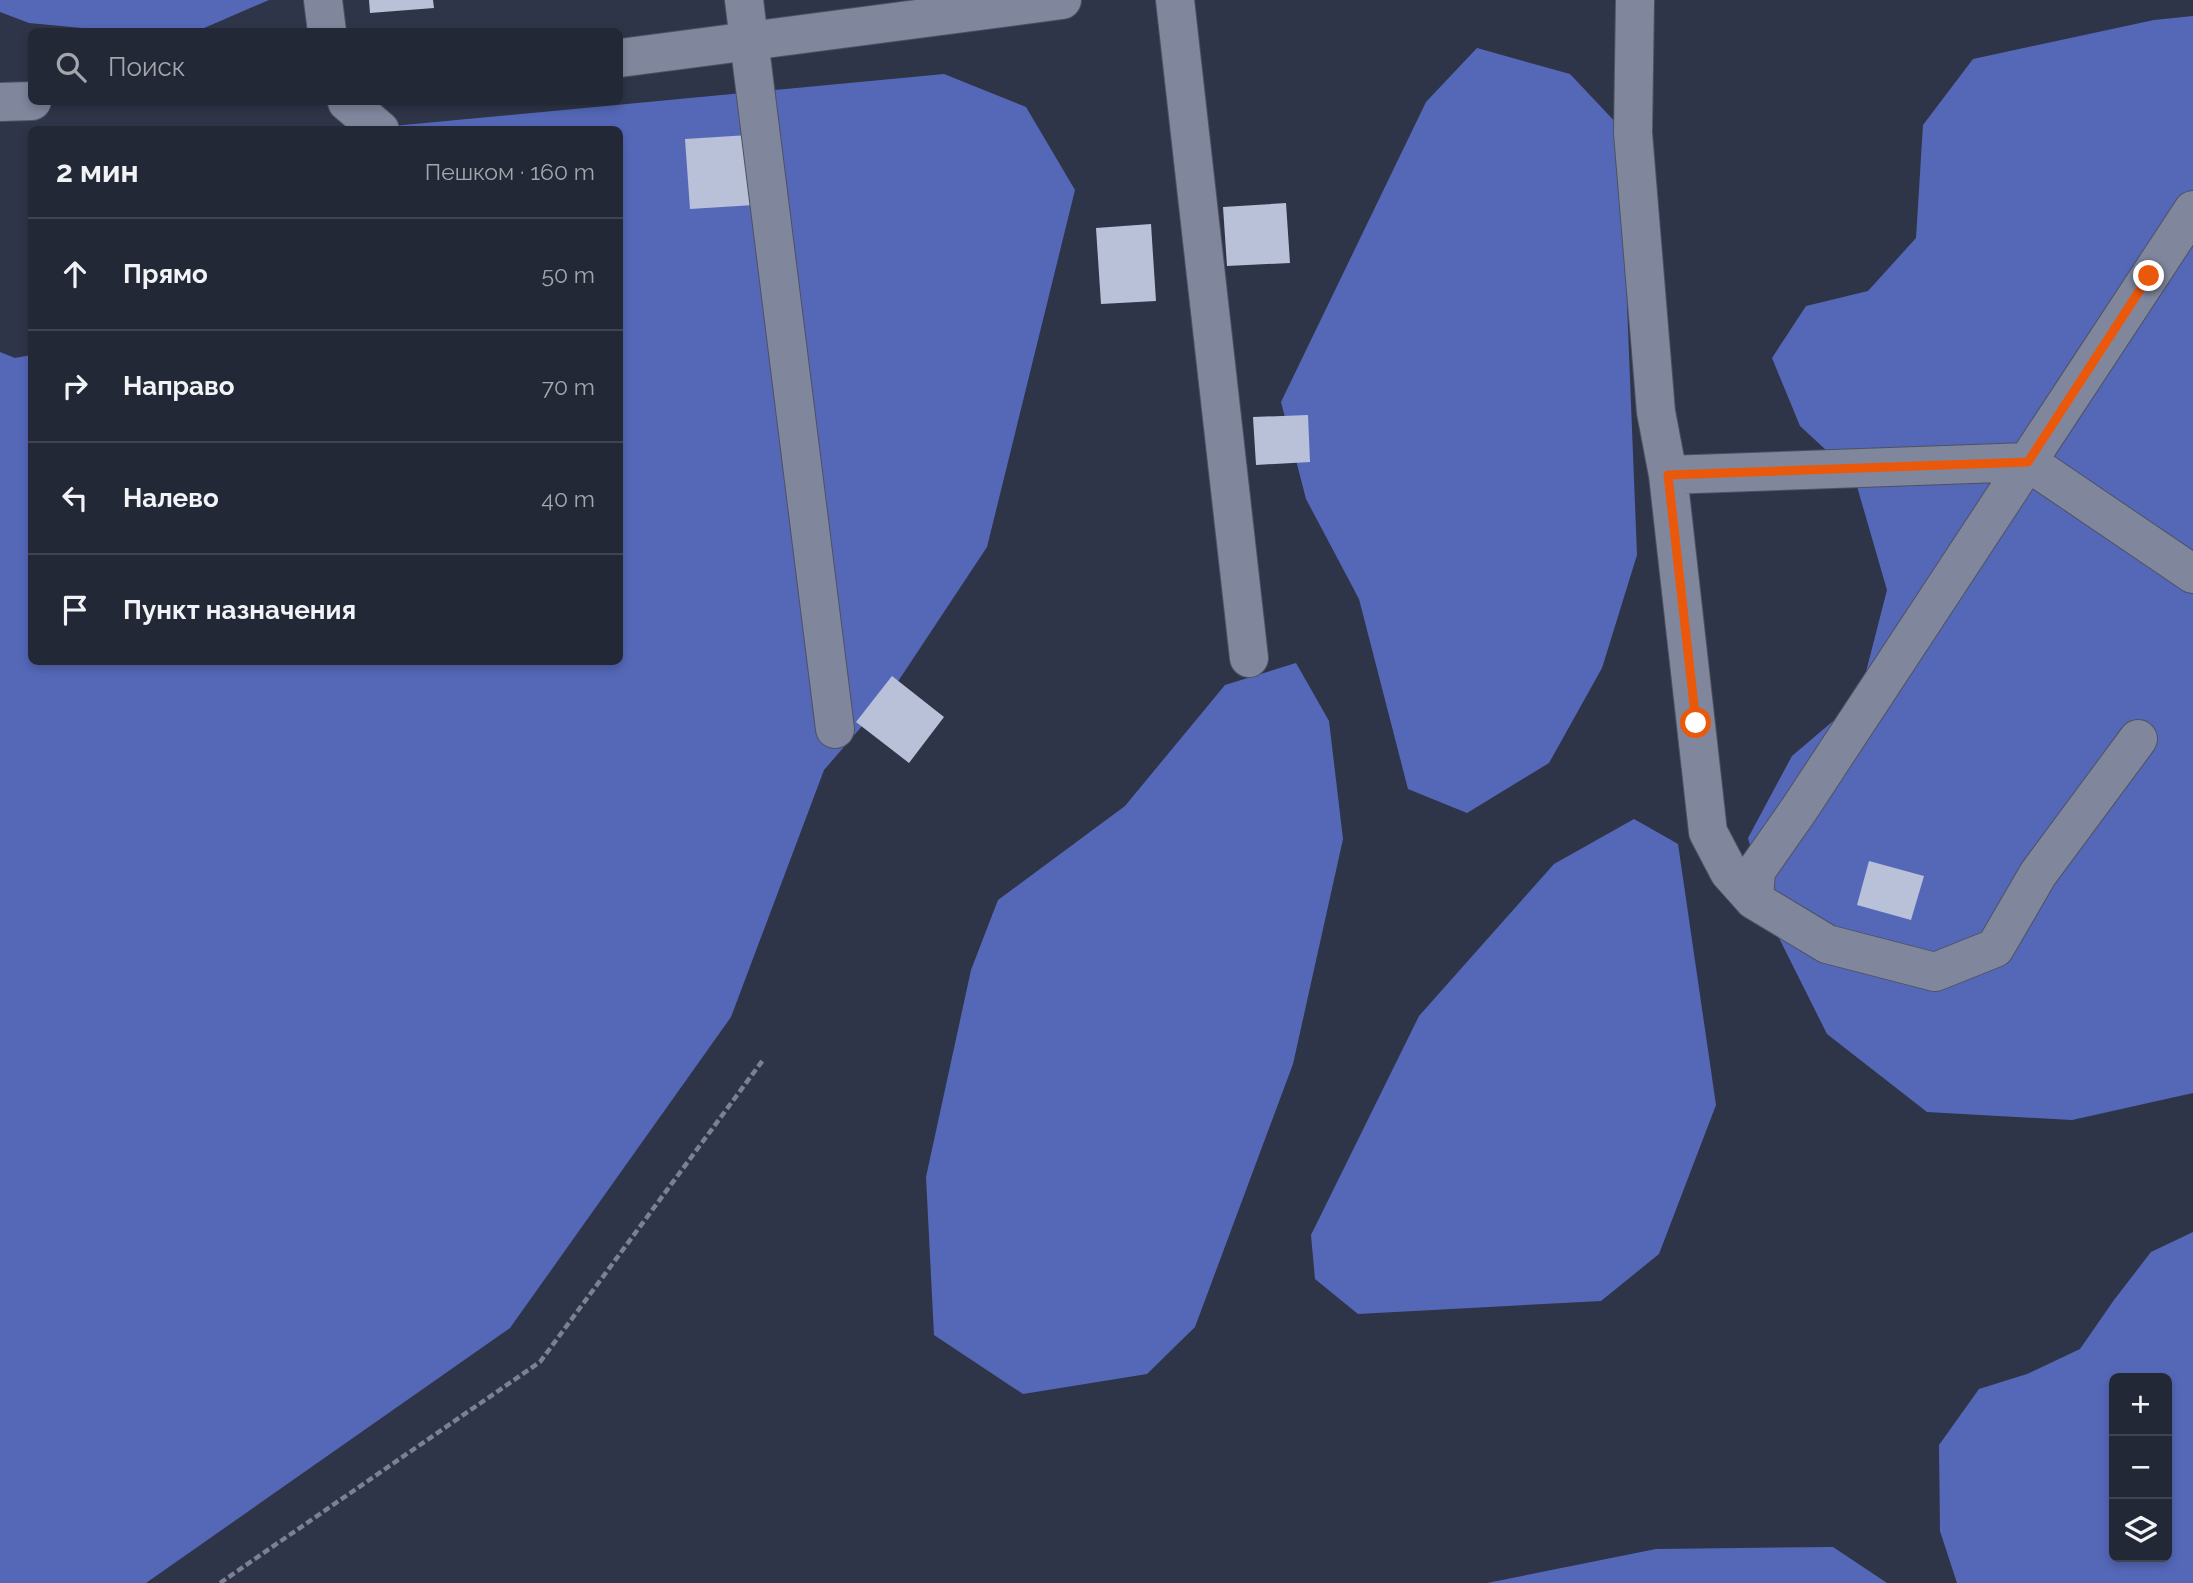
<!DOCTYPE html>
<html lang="ru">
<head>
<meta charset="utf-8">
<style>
  :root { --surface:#232836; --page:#2f3442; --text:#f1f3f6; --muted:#a3a6ad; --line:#404451 }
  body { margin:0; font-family:Raleway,sans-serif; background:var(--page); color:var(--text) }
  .controls { position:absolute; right:21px; bottom:21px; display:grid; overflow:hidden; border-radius:10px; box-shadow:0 4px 10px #0003 }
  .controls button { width:63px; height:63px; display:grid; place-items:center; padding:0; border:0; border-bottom:2px solid var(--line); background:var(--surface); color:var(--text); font:35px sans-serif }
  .stop { position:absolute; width:21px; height:21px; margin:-16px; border:5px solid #ea580c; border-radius:50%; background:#fff }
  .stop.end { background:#ea580c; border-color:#fff; box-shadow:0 2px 7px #0008 }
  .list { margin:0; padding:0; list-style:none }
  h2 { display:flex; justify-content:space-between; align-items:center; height:91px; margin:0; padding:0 28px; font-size:30px }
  h2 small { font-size:23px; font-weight:400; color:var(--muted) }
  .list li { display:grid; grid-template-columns:46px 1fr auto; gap:21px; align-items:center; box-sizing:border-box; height:112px; padding:0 28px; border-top:2px solid var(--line) }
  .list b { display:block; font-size:26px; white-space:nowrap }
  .list em { font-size:23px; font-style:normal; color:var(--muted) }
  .icon { flex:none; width:38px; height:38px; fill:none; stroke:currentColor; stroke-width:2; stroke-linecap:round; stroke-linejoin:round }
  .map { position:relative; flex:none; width:2193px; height:1583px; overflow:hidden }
  .search { position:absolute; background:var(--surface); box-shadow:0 4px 10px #0003; left:28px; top:28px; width:595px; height:77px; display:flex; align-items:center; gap:18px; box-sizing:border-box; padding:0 24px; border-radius:10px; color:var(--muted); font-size:26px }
  .panel { position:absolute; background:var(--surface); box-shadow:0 4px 10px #0003; left:28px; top:126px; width:595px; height:539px; border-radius:10px }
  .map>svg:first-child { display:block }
</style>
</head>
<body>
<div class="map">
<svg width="2193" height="1583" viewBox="0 0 2193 1583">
  <rect width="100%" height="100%" fill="#2f3548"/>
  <path fill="#5568b8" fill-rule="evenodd" d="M0,0H269L195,32L114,31L29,23L0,12Z
    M2193,16V1093L2072,1120L1927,1112L1827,1034L1770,920L1748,838L1792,756L1859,699L1887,590L1854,476L1800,426L1772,358L1806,306L1868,291L1916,238L1923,125L1973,59L2154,20Z
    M1477,48L1570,74L1620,127L1637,555L1602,668L1549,763L1467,813L1408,789L1359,599L1306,499L1281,402L1426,102Z
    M944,74L1026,107L1075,190L987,547L889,695L824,770L731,1017L510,1328L146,1583H0V352L15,358L31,355L32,662H620V130L361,129Z
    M1296,663L1329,721L1343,839L1293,1064L1195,1327L1147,1374L1023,1394L934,1335L926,1177L971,970L998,900L1125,806L1225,685Z
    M1634,819L1678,844L1716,1105L1659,1254L1601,1301L1358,1314L1315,1279L1311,1235L1419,1016L1554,864Z
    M2193,1232V1583H1957L1940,1531L1939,1445L1979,1389L2027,1374L2080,1349L2114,1300L2151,1252ZM2114,1378H2167V1557H2114Z
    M1833,1547L1887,1583H1487L1656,1549Z"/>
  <path fill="#b9c1d8" d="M369,0H433L434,8L370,13Z
    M749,135L754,205L690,209L685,139Z
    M1286,203L1290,263L1227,266L1223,207Z
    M1151,224L1156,301L1101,304L1096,228Z
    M1308,415L1310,462L1256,465L1253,417Z
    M892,676L944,717L909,763L856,722Z
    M1869,861L1924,876L1911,920L1857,905Z"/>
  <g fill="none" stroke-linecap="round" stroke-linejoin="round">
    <defs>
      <path id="minor" d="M323,0L327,32
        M744,0L835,729
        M1175,0L1249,658
        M1635,0L1633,133L1656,412L1668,475L2028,462L2193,574
        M620,58L1062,0
        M0,102L32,101
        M347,102L380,130
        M1668,475L1708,832L1729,872L1754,900
        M2138,739L2038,874L1995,948L1935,972L1827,944L1754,900L1756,871L1800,808L2193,210"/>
    </defs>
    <use href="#minor" stroke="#4d5261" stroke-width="40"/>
    <path stroke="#7c8191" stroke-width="4.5" stroke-dasharray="7 3.5" stroke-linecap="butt" d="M220,1583L540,1362L763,1060"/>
    <use href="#minor" stroke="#80879d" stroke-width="38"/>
  </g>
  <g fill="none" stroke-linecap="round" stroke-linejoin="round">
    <path stroke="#ea580c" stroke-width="9" d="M1696,723L1668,475L2028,462L2149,276"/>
  </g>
</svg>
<div class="controls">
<button>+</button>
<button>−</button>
<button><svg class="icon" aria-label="layers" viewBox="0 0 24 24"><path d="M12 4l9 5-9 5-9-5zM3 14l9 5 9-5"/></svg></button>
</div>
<div class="stop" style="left:1696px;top:723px"></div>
<div class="stop end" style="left:2149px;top:276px"></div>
<div class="search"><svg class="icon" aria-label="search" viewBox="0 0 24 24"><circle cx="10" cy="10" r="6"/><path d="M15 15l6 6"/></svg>Поиск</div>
<section class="panel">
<h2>2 мин<small>Пешком · 160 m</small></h2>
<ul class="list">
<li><svg class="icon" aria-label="ahead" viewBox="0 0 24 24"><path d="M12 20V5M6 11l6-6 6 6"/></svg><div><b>Прямо</b></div><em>50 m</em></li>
<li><svg class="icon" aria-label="right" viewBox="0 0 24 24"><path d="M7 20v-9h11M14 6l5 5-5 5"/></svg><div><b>Направо</b></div><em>70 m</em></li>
<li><svg class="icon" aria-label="left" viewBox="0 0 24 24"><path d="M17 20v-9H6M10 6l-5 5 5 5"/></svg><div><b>Налево</b></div><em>40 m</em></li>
<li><svg class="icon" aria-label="arrive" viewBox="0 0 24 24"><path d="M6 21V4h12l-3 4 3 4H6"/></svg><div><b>Пункт назначения</b></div></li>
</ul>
</section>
</div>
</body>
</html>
